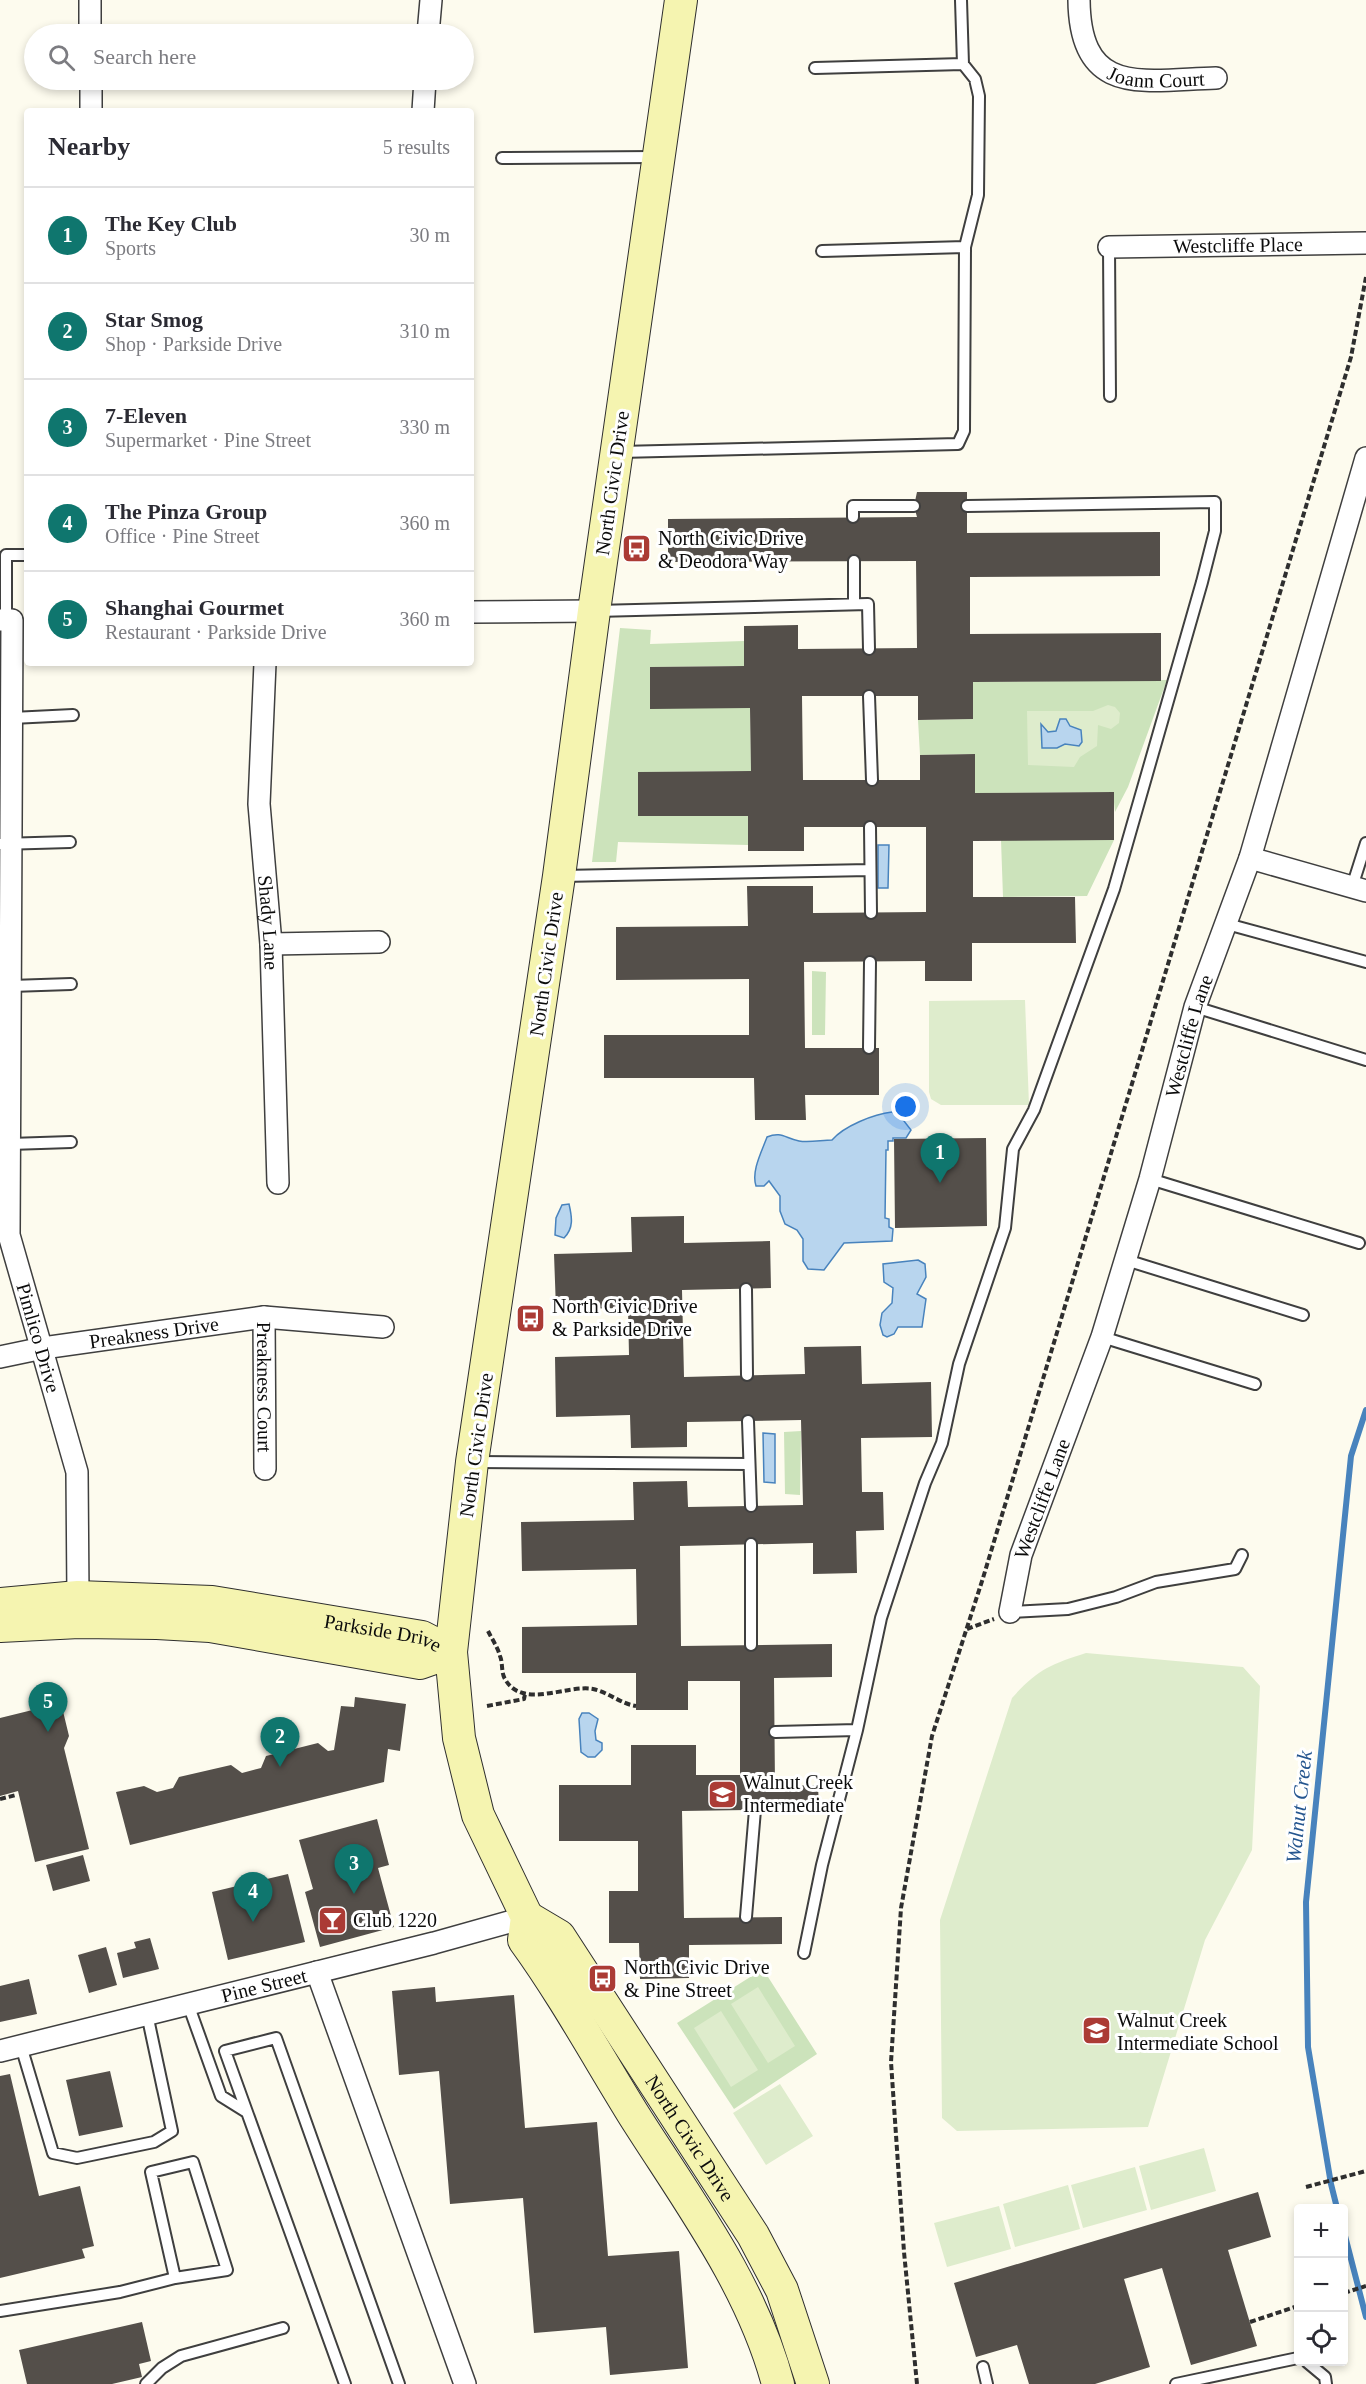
<!DOCTYPE html>
<html lang="en">
<head>
<meta charset="utf-8">
<style>
  :root { --surface:#fff; --page:#f2f2f3; --text:#2b2b33; --muted:#7c7c81; --line:#e1e1e2; --accent:#0f766e }
  body { margin:0; font-family:"Times New Roman",serif; background:var(--page); color:var(--text) }
  .controls { position:absolute; right:18px; bottom:18px; display:grid; overflow:hidden; border-radius:6px; box-shadow:0 3px 9px #0003 }
  .controls button { width:54px; height:54px; display:grid; place-items:center; padding:0; border:0; border-bottom:2px solid var(--line); background:var(--surface); color:var(--text); font:30px sans-serif }
  .you { position:absolute; left:906px; top:1107px; width:21px; height:21px; margin:-15px; border:4px solid #fff; border-radius:50%; background:#1a73e8; box-shadow:0 0 0 9px #1a73e833 }
  .badge { display:grid; place-items:center; width:39px; height:39px; border-radius:50%; background:var(--accent); color:#fff; font-size:20px; font-weight:700 }
  .pin { position:absolute; translate:-50% -50px; filter:drop-shadow(0 2px 3px #0008) }
  .pin::after { content:''; position:absolute; top:32px; width:21px; height:18px; background:inherit; clip-path:polygon(0 0,100% 0,50% 100%) }
  .list { margin:0; padding:0; list-style:none }
  h2 { display:flex; justify-content:space-between; align-items:center; height:78px; margin:0; padding:0 24px; font-size:26px }
  h2 small { font-size:20px; font-weight:400; color:var(--muted) }
  .list li { display:grid; grid-template-columns:39px 1fr auto; gap:18px; align-items:center; box-sizing:border-box; height:96px; padding:0 24px; border-top:2px solid var(--line) }
  .list b { display:block; font-size:22px; white-space:nowrap }
  .list p { margin:0; font-size:20px; white-space:nowrap; color:var(--muted) }
  .list em { font-size:20px; font-style:normal; color:var(--muted) }
  .icon { flex:none; width:33px; height:33px; fill:none; stroke:currentColor; stroke-width:2; stroke-linecap:round; stroke-linejoin:round }
  .map { position:relative; flex:none; width:1366px; height:2384px; overflow:hidden }
  .search { position:absolute; background:var(--surface); box-shadow:0 3px 9px #0003; left:24px; top:24px; width:450px; height:66px; display:flex; align-items:center; gap:15px; box-sizing:border-box; padding:0 21px; border-radius:33px; color:var(--muted); font-size:22px }
  .panel { position:absolute; background:var(--surface); box-shadow:0 3px 9px #0003; left:24px; top:108px; width:450px; height:558px; border-radius:6px }
  .map>svg:first-child { display:block }
</style>
</head>
<body>
<div class="map">
<svg width="1366" height="2384" viewBox="0 0 1366 2384">
  <rect width="100%" height="100%" fill="#fdfbee"/>
  <path fill="#cce3bb" d="M620,628L651,630L650,644L744,641V666L650,667V708H750L751,771L638,772V816H748V845L618,842L616,862H592Z
    M1167,680L1128,787L1115,812L1113,792L975,793V754L920,755L918,720L973,719V682Z
    M1001,840H1114L1087,896L1003,897Z
    M812,971L826,972L825,1035H812Z
    M801,1431L800,1495L785,1494L784,1432Z
    M763,1969L817,2054L734,2109L677,2023Z"/>
  <path fill="#deeccc" d="M1108,705L1115,707L1120,713L1119,723L1111,729L1098,725L1097,746L1080,757L1074,767L1028,765L1027,711H1093Z
    M1025,1000L1029,1105H941L931,1099L929,1092V1001Z
    M1086,1653L1243,1667L1260,1686L1252,1850L1205,1940L1148,2127L957,2131L942,2118L940,1920L1012,1698C1037,1670 1051,1664 1086,1653Z
    M758,1987L795,2046L768,2063L731,2004Z
    M721,2011L758,2070L731,2087L694,2028Z
    M780,2084L813,2136L766,2165L733,2113Z
    M1204,2148L1216,2191L1151,2210L1139,2166Z
    M1135,2167L1147,2210L1083,2228L1071,2185Z
    M1068,2185L1080,2229L1015,2247L1003,2204Z
    M999,2206L1011,2249L947,2267L934,2223Z"/>
  <path fill="#b8d5ee" stroke="#4883bd" stroke-width="1.5" d="M1060,719H1066L1070,726L1081,730L1082,742L1079,746L1065,744L1057,748H1042L1041,724L1048,732L1056,731Z
    M878,845H889L888,888H878Z
    M892,1112L904,1121L911,1130L906,1138H893V1141H888V1150H886L885,1218L889,1219V1227L893,1229L892,1241L844,1243L824,1270L808,1269L803,1261V1239L797,1230L785,1224L780,1211V1196L769,1181L764,1186H756C751,1171 762,1151 767,1137C781,1131 785,1138 799,1141C809,1143 822,1140 832,1140C844,1126 874,1114 892,1112Z
    M569,1204C572,1217 574,1228 564,1238L555,1235L556,1218L562,1205Z
    M918,1260L925,1264L926,1277L917,1294L926,1299L922,1327H898L894,1334L887,1337L883,1335L880,1325L882,1313L892,1303L893,1288L884,1282L883,1264Z
    M763,1433L775,1434V1483L764,1482Z
    M582,1713H589L598,1719L595,1731L596,1740L602,1743V1750L595,1757H588L581,1752L579,1719Z"/>
  <g fill="none" stroke-linecap="round" stroke-linejoin="round">
    <path stroke="#4883bd" stroke-width="6" d="M1337,2208L1331,2184L1308,2047L1306,1902L1351,1456L1366,1410
      M1344,2232L1366,2317"/>
  </g>
  <path fill="#544f4a" d="M917,492H967V533L1160,532V576L970,577V634L1161,633V681L973,682V719L918,720V696H802L803,780H920V755L975,754V793L1114,792V840L973,841V897H1075L1076,943H972V981H925V961L804,962L805,1048H879V1095H805L806,1120H755L754,1078H604V1035H749V979L616,980V927L748,926L747,886H813V913L926,912V827H804V851H748V816H638V772L751,771L750,708L650,709V667L744,666V626L798,625V649L917,648L916,561L668,562V519L917,517L914,506Z
    M986,1138L987,1226L895,1228L894,1139Z
    M684,1216V1243L770,1241L771,1288L682,1290L684,1377L805,1374L804,1347L861,1346L862,1384L931,1382L932,1437L861,1438L862,1492H883L884,1530L856,1531L857,1573L813,1574V1543L680,1546L681,1646L832,1644V1677L774,1678L775,1786L818,1785L819,1809L682,1811L684,1918L782,1917V1944L689,1945V1978L640,1979L639,1943H609V1891H638V1841H559V1785H631V1745H696V1775H740V1681H688V1710H636V1673H522V1627L637,1625L636,1569L522,1571L521,1522L634,1520L633,1482L687,1481L688,1507L803,1505L801,1420L687,1422V1447L631,1448L630,1415L556,1417L555,1357L629,1355L628,1308L556,1309L554,1254L632,1252L631,1217Z
    M355,1697L406,1704L400,1751L388,1749L384,1782L130,1845L116,1792L144,1786L157,1792L173,1788L179,1777L231,1765L242,1773L261,1768L266,1756L318,1743L328,1751L334,1750L341,1706L354,1707Z
    M61,1703L69,1736L64,1748L89,1849L35,1862L18,1791L0,1796V1718Z
    M377,1819L389,1865L378,1868L394,1927L320,1947L305,1892L313,1889L299,1840Z
    M83,1855L90,1881L53,1891L46,1865Z
    M288,1874L305,1942L228,1960L212,1892Z
    M150,1938L159,1969L123,1978L117,1953L136,1948L134,1942Z
    M106,1947L117,1985L89,1993L78,1955Z
    M29,1979L37,2014L0,2022V1986Z
    M435,1987L436,2002L514,1995L525,2128L597,2122L608,2256L679,2251L688,2368L610,2375L606,2327L534,2333L523,2198L450,2204L439,2071L399,2075L392,1991Z
    M110,2071L123,2127L79,2136L66,2080Z
    M10,2074L39,2196L80,2186L94,2246L82,2249L85,2258L0,2278V2076Z
    M1258,2192L1271,2237L1228,2250L1257,2346L1191,2365L1162,2268L1124,2279L1150,2367L1095,2384H1029L1017,2345L976,2357L954,2283Z
    M142,2322L151,2361L139,2364L142,2377L112,2384H27L19,2350Z"/>
  <g fill="none" stroke-linecap="round" stroke-linejoin="round">
    <defs>
      <path id="lane" d="M963,64L975,79L979,96L978,195L965,247
        M815,68L963,64L961,0
        M502,158L656,157
        M1109,247L1110,396
        M620,452L958,444L964,431L965,247L822,251
        M853,517V506H914
        M854,561V604
        M596,611L868,604L869,649
        M6,620V555H27
        M869,696L872,780
        M12,718L73,715
        M870,827L871,913
        M0,844L70,842
        M562,876L870,870
        M1352,887L1366,843
        M1227,924L1366,962
        M11,986L71,984
        M1195,1007L1366,1060
        M869,1048L870,962
        M10,1144L71,1142
        M1150,1179L1359,1243
        M1126,1260L1303,1315
        M746,1289L747,1375
        M1102,1337L1255,1384
        M748,1421L751,1506
        M476,1462L749,1464
        M751,1544V1645
        M1010,1612L1068,1609L1116,1597L1156,1582L1235,1569L1242,1555
        M775,1732L857,1730
        M746,1917L755,1810
        M804,1953L822,1865L857,1730L881,1618L925,1483L942,1443L959,1364L1005,1228L1013,1149L1034,1110L1114,889L1202,582L1215,531V502L967,506
        M188,2004L221,2096L245,2111
        M21,2046L53,2153L77,2158L154,2142L172,2131L147,2014
        M0,2311L120,2292L175,2278L227,2270L193,2162L151,2172L175,2278
        M1307,2362L1325,2377L1326,2384
        M983,2367L987,2384
        M146,2384L162,2368L181,2356L283,2328
        M345,2384L225,2051L276,2038L399,2384
        M1176,2384L1298,2358"/>
      <g id="street">
        <path d="M90,0V34"/>
        <path id="s1" d="M1079,0C1080,98 1143,80 1216,78"/>
        <path d="M428,34L431,0"/>
        <path d="M91,80V111"/>
        <path d="M423,111L425,80"/>
        <path id="s2" d="M1109,247L1366,243"/>
        <path d="M471,612L594,611"/>
        <path id="s3" d="M0,620H12L9,1235L77,1472L78,1597"/>
        <path id="s4" d="M265,663L259,804L271,944L278,1183"/>
        <path d="M1250,858L1366,891"/>
        <path d="M271,944L379,942"/>
        <path id="s5" d="M264,1317L265,1469"/>
        <path id="s6" d="M0,1357L43,1348L264,1317L383,1327"/>
        <path id="s7" d="M1010,1612L1021,1555L1102,1337L1150,1179L1195,1007L1250,858L1366,458"/>
        <path d="M317,1972L465,2384"/>
        <path id="s8" d="M0,2051L434,1943L527,1917"/>
      </g>
      <g id="secondary">
        <path d="M681,0L594,611L559,876L472,1462L451,1652L459,1738L478,1815L527,1917L524,1940C564,1995 599,2059 635,2117C689,2202 752,2286 778,2384"/>
        <path id="s9" d="M0,1604L78,1597L212,1602L422,1637L451,1652"/>
        <path d="M0,1626L79,1622L157,1623L210,1626L420,1663L451,1652"/>
        <path id="s10" d="M527,1917L559,1936L753,2235L782,2290L813,2384"/>
      </g>
    </defs>
    <use href="#lane" stroke="#3f3f3f" stroke-width="14"/>
    <use href="#street" stroke="#3f3f3f" stroke-width="24"/>
    <use href="#secondary" stroke="#2e2e2e" stroke-width="34"/>
    <path stroke="#2e2e2e" stroke-width="4" stroke-dasharray="6 3" stroke-linecap="butt" d="M967,1629L994,1619
      M488,1631C492,1639 498,1648 500,1656C503,1663 501,1673 505,1679C522,1710 567,1684 593,1689C608,1692 621,1704 636,1706
      M487,1706L524,1699L525,1694
      M0,1799L16,1795
      M1306,2187L1366,2171
      M1344,2293L1366,2286
      M1250,2322L1298,2306
      M917,2384L904,2252L891,2062L901,1908L932,1736L983,1578L1351,357L1366,277"/>
    <use href="#lane" stroke="#fff" stroke-width="10"/>
    <use href="#street" stroke="#fff" stroke-width="21"/>
    <use href="#secondary" stroke="#f5f4b0" stroke-width="32"/>
  </g>
  <defs>
    <symbol id="bus-square" viewBox="-11 -11 22 22"><rect x="-9" y="-9" width="18" height="18" rx="4" fill="#ab3b35" stroke="#fff"/><path d="M-5-6H5V4H4V6H2V4H-2V6H-4V4H-5ZM-3.5-4V0h7V-4ZM-3.5 1.2v1.5H-2V1.2ZM2 1.2v1.5H3.5V1.2Z" fill="#fff"/></symbol>
    <symbol id="school-square" viewBox="-11 -11 22 22"><rect x="-9" y="-9" width="18" height="18" rx="4" fill="#ab3b35" stroke="#fff"/><path d="M0-5L7-2L0 1L-7-2ZM-4 1L0 2.5L4 1V4Q0 6-4 4Z" fill="#fff"/></symbol>
    <symbol id="bar-square" viewBox="-11 -11 22 22"><rect x="-9" y="-9" width="18" height="18" rx="4" fill="#ab3b35" stroke="#fff"/><path d="M-6-5H6L.8 .8V4.5H3.5V6h-7V4.5H-.8V.8Z" fill="#fff"/></symbol>
  </defs>
  <g fill-rule="evenodd">
    <use href="#bus-square" x="620" y="532" width="33" height="33"/>
    <use href="#bus-square" x="514" y="1302" width="33" height="33"/>
    <use href="#school-square" x="706" y="1778" width="33" height="33"/>
    <use href="#bar-square" x="316" y="1904" width="33" height="33"/>
    <use href="#bus-square" x="586" y="1962" width="33" height="33"/>
    <use href="#school-square" x="1080" y="2014" width="33" height="33"/>
  </g>
  <g text-anchor="middle" stroke-width="6" stroke-linejoin="round" paint-order="stroke">
    <g font-size="20" fill="#0c0c0c" stroke="#fff">
      <text dy="7" stroke="none"><textPath href="#s1" startOffset="130">Joann Court</textPath></text>
      <text dy="7" stroke="none"><textPath href="#s2" startOffset="129">Westcliffe Place</textPath></text>
      <text transform="translate(612 483) rotate(-82)" y="7">North Civic Drive</text>
      <text dy="7" stroke="none"><textPath href="#s4" startOffset="260">Shady Lane</textPath></text>
      <text transform="translate(546 964) rotate(-82)" y="7">North Civic Drive</text>
      <text dy="7" stroke="none"><textPath href="#s7" startOffset="604">Westcliffe Lane</textPath></text>
      <text dy="7" stroke="none"><textPath href="#s6" startOffset="156">Preakness Drive</textPath></text>
      <text dy="7" stroke="none"><textPath href="#s3" startOffset="734">Pimlico Drive</textPath></text>
      <text dy="7" stroke="none"><textPath href="#s5" startOffset="70">Preakness Court</textPath></text>
      <text transform="translate(476 1445) rotate(-82)" y="7">North Civic Drive</text>
      <text dy="7" stroke="none"><textPath href="#s7" startOffset="118">Westcliffe Lane</textPath></text>
      <text dy="7" stroke="none"><textPath href="#s9" startOffset="386">Parkside Drive</textPath></text>
      <text dy="7" stroke="none"><textPath href="#s8" startOffset="272">Pine Street</textPath></text>
      <text dy="7" stroke="none"><textPath href="#s10" startOffset="278">North Civic Drive</textPath></text>
    </g>
    <g font-size="20" fill="#0c0c0c" stroke="#fff" text-anchor="start">
      <text x="658" y="545">North Civic Drive<tspan x="658" dy="23">&amp; Deodora Way</tspan></text>
      <text x="552" y="1313">North Civic Drive<tspan x="552" dy="23">&amp; Parkside Drive</tspan></text>
      <text x="743" y="1789">Walnut Creek<tspan x="743" dy="23">Intermediate</tspan></text>
      <text x="353" y="1927">Club 1220</text>
      <text x="624" y="1974">North Civic Drive<tspan x="624" dy="23">&amp; Pine Street</tspan></text>
      <text x="1117" y="2027">Walnut Creek<tspan x="1117" dy="23">Intermediate School</tspan></text>
    </g>
    <g font-size="21" font-style="italic" fill="#25568f" stroke="#fff">
      <text transform="translate(1299 1807) rotate(-84)" y="7">Walnut Creek</text>
    </g>
  </g>
</svg>
<div class="controls">
<button>+</button>
<button>−</button>
<button><svg class="icon" aria-label="locate" viewBox="0 0 24 24"><circle cx="12" cy="12" r="6"/><path d="M12 2v4M12 18v4M2 12h4M18 12h4"/></svg></button>
</div>
<div class="you"></div>
<div class="pin badge" style="left:940px;top:1183px">1</div>
<div class="pin badge" style="left:280px;top:1767px">2</div>
<div class="pin badge" style="left:354px;top:1894px">3</div>
<div class="pin badge" style="left:253px;top:1922px">4</div>
<div class="pin badge" style="left:48px;top:1732px">5</div>
<div class="search"><svg class="icon" aria-label="search" viewBox="0 0 24 24"><circle cx="10" cy="10" r="6"/><path d="M15 15l6 6"/></svg>Search here</div>
<section class="panel">
<h2>Nearby<small>5 results</small></h2>
<ul class="list">
<li><span class="badge">1</span><div><b>The Key Club</b><p>Sports</p></div><em>30 m</em></li>
<li><span class="badge">2</span><div><b>Star Smog</b><p>Shop · Parkside Drive</p></div><em>310 m</em></li>
<li><span class="badge">3</span><div><b>7-Eleven</b><p>Supermarket · Pine Street</p></div><em>330 m</em></li>
<li><span class="badge">4</span><div><b>The Pinza Group</b><p>Office · Pine Street</p></div><em>360 m</em></li>
<li><span class="badge">5</span><div><b>Shanghai Gourmet</b><p>Restaurant · Parkside Drive</p></div><em>360 m</em></li>
</ul>
</section>
</div>
</body>
</html>
